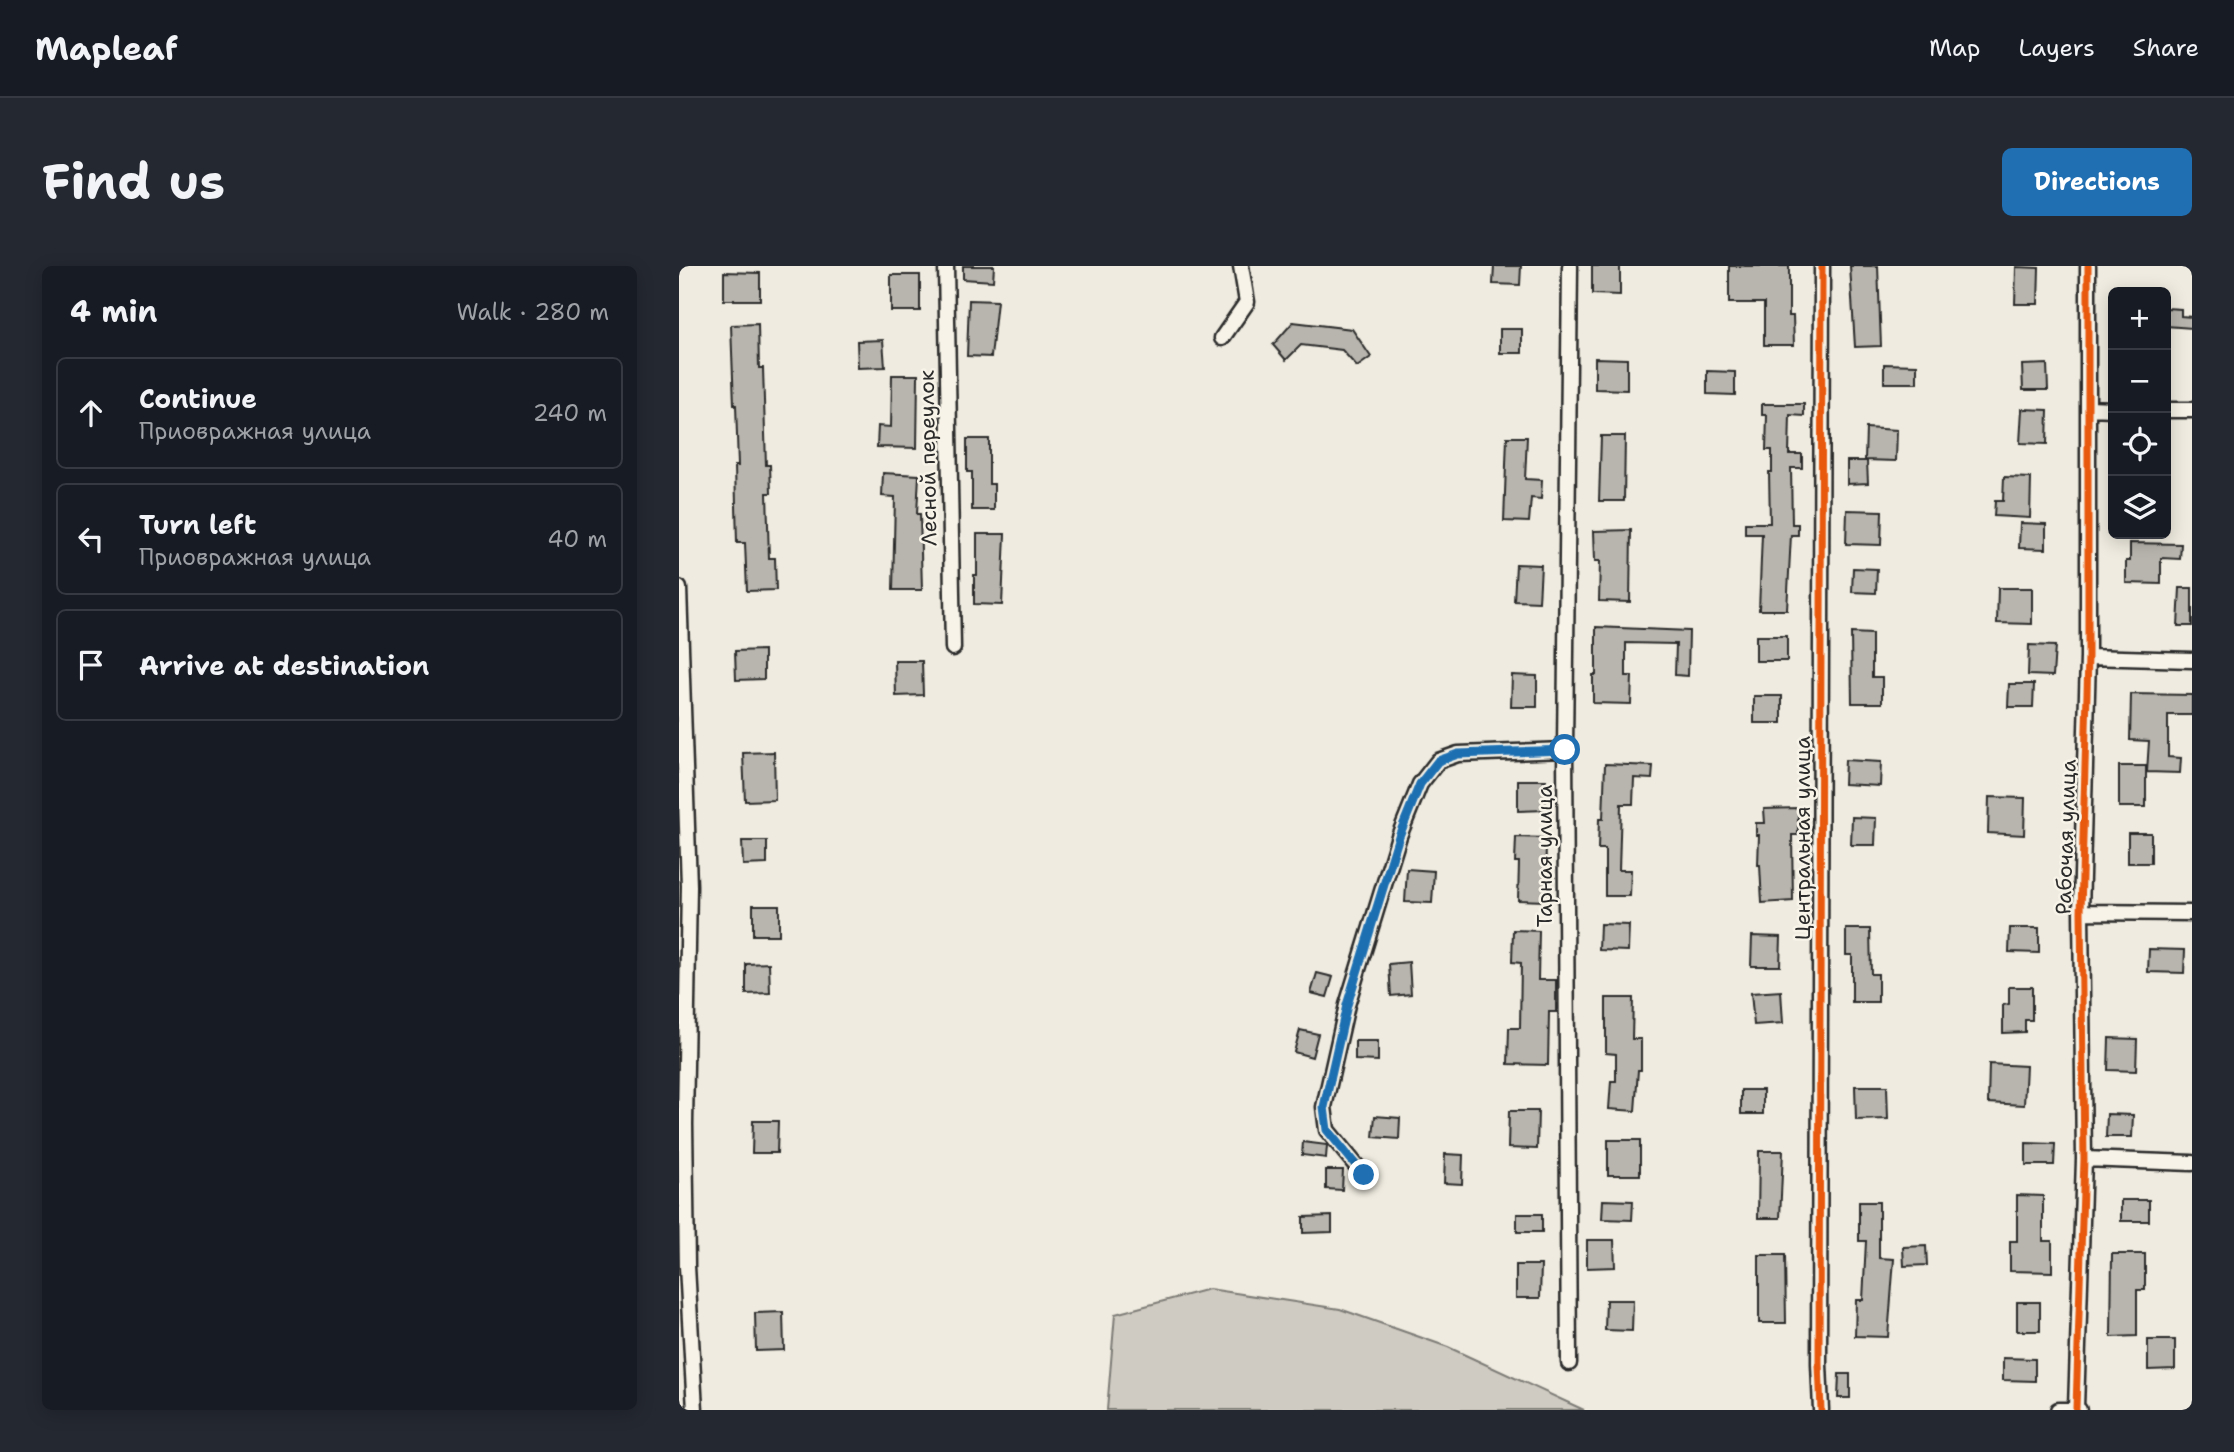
<!DOCTYPE html>
<html lang="en">
<head>
<meta charset="utf-8">
<style>
  :root { --surface:#171b24; --page:#242831; --text:#f1f3f6; --muted:#9ea1a6; --line:#363941; --accent:#1f6fb2 }
  body { margin:0; font-family:"Shantell Sans",sans-serif; background:var(--page); color:var(--text) }
  .controls { position:absolute; right:21px; top:21px; display:grid; overflow:hidden; border-radius:10px; box-shadow:0 4px 18px #0003 }
  .controls button { width:63px; height:63px; display:grid; place-items:center; padding:0; border:0; border-bottom:2px solid var(--line); background:var(--surface); color:var(--text); font:35px sans-serif }
  .stop { position:absolute; width:21px; height:21px; margin:-16px; border:5px solid #1f6fb2; border-radius:50%; background:#fff }
  .stop.end { background:#1f6fb2; border-color:#fff; box-shadow:0 2px 7px #0008 }
  .list { margin:0; padding:0; list-style:none }
  h2 { display:flex; justify-content:space-between; align-items:center; height:91px; margin:0; padding:0 28px; font-size:30px }
  h2 small { font-size:23px; font-weight:400; color:var(--muted) }
  .list li { display:grid; grid-template-columns:46px 1fr auto; gap:21px; align-items:center; box-sizing:border-box; height:112px; margin:0 14px 14px; padding:0 14px; border:2px solid var(--line); border-radius:10px }
  .list b { display:block; font-size:26px; white-space:nowrap }
  .list p { margin:0; font-size:23px; white-space:nowrap; color:var(--muted) }
  .list em { font-size:23px; font-style:normal; color:var(--muted) }
  .icon { flex:none; width:38px; height:38px; fill:none; stroke:currentColor; stroke-width:2; stroke-linecap:round; stroke-linejoin:round }
  .map { position:relative; flex:none; width:1513px; height:1144px; overflow:hidden; border-radius:10px }
  header { display:flex; align-items:center; gap:42px; box-sizing:border-box; height:98px; padding:0 35px; background:var(--surface); border-bottom:2px solid var(--line) }
  header strong { font-size:33px }
  nav { display:flex; gap:38px; margin-inline-start:auto; font-size:24px }
  .intro { display:flex; align-items:center; justify-content:space-between; box-sizing:border-box; height:168px; padding:0 42px }
  h1 { margin:0; font-size:49px }
  .button { padding:18px 32px; border-radius:10px; background:var(--accent); color:#fff; font-size:24px; font-weight:700 }
  main { display:flex; gap:42px; padding:0 42px }
  aside { flex:1; background:var(--surface); border-radius:10px; box-shadow:0 4px 18px #0003 }
  .map>svg:first-child { display:block }
</style>
</head>
<body>
<header>
<strong>Mapleaf</strong>
<nav><a>Map</a><a>Layers</a><a>Share</a></nav>
</header>
<div class="intro"><h1>Find us</h1><a class="button">Directions</a></div>
<main>
<aside>
<h2>4 min<small>Walk · 280 m</small></h2>
<ul class="list">
<li><svg class="icon" aria-label="ahead" viewBox="0 0 24 24"><path d="M12 20V5M6 11l6-6 6 6"/></svg><div><b>Continue</b><p>Приовражная улица</p></div><em>240 m</em></li>
<li><svg class="icon" aria-label="left" viewBox="0 0 24 24"><path d="M17 20v-9H6M10 6l-5 5 5 5"/></svg><div><b>Turn left</b><p>Приовражная улица</p></div><em>40 m</em></li>
<li><svg class="icon" aria-label="arrive" viewBox="0 0 24 24"><path d="M6 21V4h12l-3 4 3 4H6"/></svg><div><b>Arrive at destination</b></div></li>
</ul>
</aside>
<div class="map">
<svg width="1513" height="1144" viewBox="0 0 1513 1144">
  <rect width="100%" height="100%" fill="#efebe0"/>
  <filter id="ink" filterUnits="userSpaceOnUse"><feTurbulence type="fractalNoise" baseFrequency=".0143" numOctaves="2"/><feDisplacementMap in="SourceGraphic" scale="14" xChannelSelector="R" yChannelSelector="G"/><feConvolveMatrix kernelMatrix="1 2 1 2 8 2 1 2 1" color-interpolation-filters="sRGB"/></filter>
  <g filter="url(#ink)">
    <path fill="#cfcbc2" stroke="#7d7b76" stroke-width="2" d="M530,1023L661,1043L769,1081L905,1144H428L436,1048Z"/>
    <path fill="#b8b5ae" stroke="#2b2b2b" stroke-width="2" d="M284,0H315L314,15L284,13Z
      M815,0H842L841,19L814,18Z
      M913,0H941V29L913,28Z
      M1050,0H1110V50H1114L1115,79H1085V37H1050Z
      M1171,0H1199L1202,80L1176,81Z
      M1337,1L1360,2L1359,38H1336Z
      M45,6L81,7V34H45Z
      M212,9H241V45H212Z
      M290,34L318,35L312,91L288,90Z
      M1487,42L1502,43V50L1513,51V62L1487,60Z
      M614,56L673,63L692,91L678,101L663,84L622,79L607,94L594,79Z
      M79,58L80,102H84L87,199H91L92,227H88L90,292H96L97,324L68,325L66,277H58L56,200H59L57,139H55L52,59Z
      M821,63H843V87H821Z
      M204,74L206,101L179,102L178,75Z
      M916,92L948,93V124L916,123Z
      M1205,98L1238,99V117H1205Z
      M1368,98L1369,124H1344L1343,99Z
      M1028,105L1056,106V129L1028,128Z
      M213,109H239L238,182L198,181L199,160L212,161Z
      M1083,138H1125V150L1111,149L1110,188H1123V202H1112L1113,258H1119V269H1112L1108,344H1080L1083,268H1066V257H1091L1090,206H1093V184H1087L1088,149H1083Z
      M1343,143L1369,144L1368,178L1341,177Z
      M1187,162L1218,164L1217,195L1186,194Z
      M922,170H946L945,235H920Z
      M828,171H848L846,213L863,214L862,233L852,232L850,256L825,255Z
      M288,173H310V218H315V244H293V206H288Z
      M1168,195H1188L1189,217L1168,218Z
      M204,207L240,209L238,248H241L243,324H214L216,231L203,230Z
      M1325,211L1352,212L1351,252L1315,250L1316,235H1324Z
      M1168,244L1203,245L1202,279L1167,278Z
      M1341,257L1367,258V283L1340,282Z
      M952,264L951,336L920,335L921,295H916L915,265Z
      M298,268H326L323,339L295,338V309H298Z
      M1451,277L1502,278L1501,293L1482,292V318L1447,317V295H1451Z
      M837,298L862,299L860,336L835,335Z
      M1174,302L1198,303L1197,327L1173,326Z
      M1319,322H1353V358L1318,357Z
      M1501,322H1513V360H1499Z
      M917,361L1010,365L1009,410L996,409L997,378L947,377V410H953L952,438L914,437V409H917Z
      M1172,367L1193,368V411H1203V437H1173Z
      M1077,370H1108V395H1077Z
      M1350,379L1376,380L1374,410L1349,409Z
      M85,384V413L57,414L56,385Z
      M216,395H243L244,429L217,430Z
      M833,409L858,410V441H832Z
      M1330,418H1355L1354,441H1329Z
      M1452,428L1513,429V449H1489V491L1502,492L1501,507L1468,506L1470,475L1451,474Z
      M1075,430H1103V457H1075Z
      M95,486L96,534L66,535L64,487Z
      M1166,494L1202,496L1201,520L1165,518Z
      M926,498L974,500L973,513L955,512L954,538H942L940,604H952L951,630H926V583H919L920,553H924Z
      M1440,500H1467V541H1440Z
      M839,514H867V544L839,545Z
      M1310,531L1346,532L1345,569L1309,567Z
      M1119,542V569H1113L1114,635L1083,637L1081,599H1079L1080,569H1077V557H1086L1085,543Z
      M1173,551L1197,552L1196,579H1172Z
      M1449,567H1472V597H1449Z
      M837,571L867,572L866,635L839,634L840,596H836Z
      M63,575H88V598L64,599Z
      M728,603L755,605L753,637L726,636Z
      M74,639H100V669H74Z
      M921,658L950,659L949,685L920,684Z
      M1331,662H1360V687L1330,686Z
      M1167,663H1191L1192,708H1199V736H1173V689H1167Z
      M834,664L860,665L859,714H877V746H870L869,799L829,798L830,762H841L842,697L833,696Z
      M1073,670L1102,671L1101,700H1072Z
      M1470,683L1506,684L1505,707L1469,706Z
      M730,696L732,728L712,730L710,698Z
      M90,697L91,727L67,728V698Z
      M638,707L654,711L648,731L632,727Z
      M1330,721H1353V754H1346V766L1324,767V739L1330,738Z
      M1102,725L1104,757L1075,759L1072,727Z
      M927,732H954L953,773H962V804H959L956,845L930,843L932,815H937V788L927,787Z
      M621,764L639,768L633,791L615,786Z
      M1430,772L1458,773L1457,805L1429,804Z
      M676,775H699V795L676,794Z
      M1310,798L1347,800L1345,839L1309,837Z
      M1176,820H1208L1209,853L1177,854Z
      M1062,824H1084V848H1062Z
      M830,845H859L858,883L829,882Z
      M1428,848L1454,849L1453,871H1427Z
      M696,850L721,852L720,873L694,871Z
      M74,855H99L98,887H73Z
      M929,874H961V909H929Z
      M624,876L648,879L647,892L623,889Z
      M1347,877L1376,878L1375,899H1347Z
      M1080,885H1104L1101,952H1079Z
      M766,888L784,889L783,918L765,917Z
      M647,904H664L663,924L647,923Z
      M1338,929L1364,930V975H1373V1006L1331,1005V975H1338Z
      M924,934L954,935L953,954L923,953Z
      M1442,934H1470V955H1442Z
      M1180,936H1200V992L1215,993L1209,1071L1176,1070L1177,1034H1184L1187,975H1180Z
      M838,948H863V966H838Z
      M653,950V966L624,967V951Z
      M908,974H935L936,1001L908,1002Z
      M1247,980L1248,999L1225,1000L1224,981Z
      M1433,988H1466V1024H1458V1070L1432,1071Z
      M1080,989H1106L1107,1057H1080Z
      M837,999H862L861,1032H837Z
      M927,1034H954L953,1065L926,1064Z
      M1338,1036H1361V1065H1338Z
      M104,1046L105,1084L77,1085L76,1047Z
      M1469,1074H1496V1103L1469,1104Z
      M1324,1092L1356,1093V1115L1324,1114Z
      M1160,1108H1171V1132H1159Z"/>
    <g fill="none" stroke-linecap="round" stroke-linejoin="round">
      <defs>
        <path id="street" d="M267,0L274,382
          M543,72L568,36L562,0
          M1410,142L1434,143
          M1487,144H1513
          M0,322L10,620L6,858L8,1000L16,1144
          M1409,391L1513,394
          M1402,646L1513,647
          M1405,893L1513,897
          M685,909L648,864L645,841L668,739L720,570L741,518L759,495L779,488L886,484
          M890,1097L886,484L891,0
          M1397,1142L1405,893L1402,646L1409,391V0
          M1142,1144L1140,1098L1143,0
          M1379,1144H1400"/>
      </defs>
      <use href="#street" stroke="#2b2b2b" stroke-width="19"/>
      <use href="#street" stroke="#f7f3e8" stroke-width="14"/>
      <defs>
        <path id="cycleway" d="M1397,1142L1405,893L1402,646L1409,391V0
          M1142,1144L1140,1098L1143,0"/>
      </defs>
      <use href="#cycleway" stroke="#f7f3e8" stroke-width="11"/>
      <use href="#cycleway" stroke="#e8590c" stroke-width="7"/>
    </g>
  </g>
  <g fill="none" stroke-linecap="round" stroke-linejoin="round" filter="url(#ink)">
    <path stroke="#1f6fb2" stroke-width="9" d="M685,909L648,864L645,841L668,739L720,570L741,518L759,495L779,488L886,484"/>
  </g>
  <g text-anchor="middle" stroke-width="5" stroke-linejoin="round" paint-order="stroke">
    <g font-size="21" fill="#2b2b2b" stroke="#f7f3e8">
      <text transform="translate(249 192) rotate(-91)" y="7">Лесной переулок</text>
      <text transform="translate(1387 571) rotate(-88)" y="7">Рабочая улица</text>
      <text transform="translate(1124 572) rotate(-90)" y="7">Центральная улица</text>
      <text transform="translate(866 590) rotate(-90)" y="7">Тарная улица</text>
    </g>
  </g>
</svg>
<div class="controls">
<button>+</button>
<button>−</button>
<button><svg class="icon" aria-label="locate" viewBox="0 0 24 24"><circle cx="12" cy="12" r="6"/><path d="M12 2v4M12 18v4M2 12h4M18 12h4"/></svg></button>
<button><svg class="icon" aria-label="layers" viewBox="0 0 24 24"><path d="M12 4l9 5-9 5-9-5zM3 14l9 5 9-5"/></svg></button>
</div>
<div class="stop" style="left:886px;top:484px"></div>
<div class="stop end" style="left:685px;top:909px"></div>
</div>
</main>
</body>
</html>
